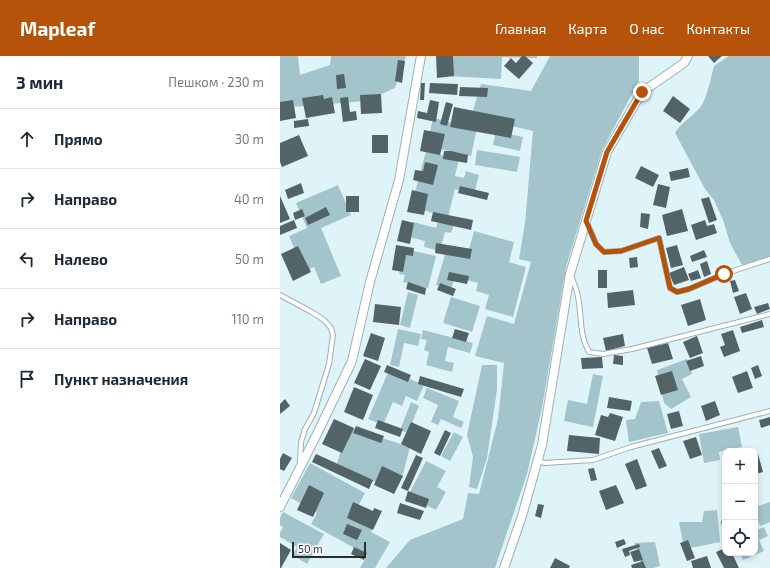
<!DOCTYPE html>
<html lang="ru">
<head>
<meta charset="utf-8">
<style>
  :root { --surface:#fff; --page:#f2f2f3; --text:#1f2937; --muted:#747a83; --line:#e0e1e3; --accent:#b45309 }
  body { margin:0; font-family:"Exo 2",sans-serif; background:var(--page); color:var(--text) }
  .controls { position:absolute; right:12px; bottom:12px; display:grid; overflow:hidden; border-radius:8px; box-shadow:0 2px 6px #0003 }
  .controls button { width:36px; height:36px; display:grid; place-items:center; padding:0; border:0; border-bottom:1px solid var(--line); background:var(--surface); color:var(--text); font:20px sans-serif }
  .scale { position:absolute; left:12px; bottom:10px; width:74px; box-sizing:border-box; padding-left:4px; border:2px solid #262e30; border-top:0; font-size:11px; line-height:14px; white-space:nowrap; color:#262e30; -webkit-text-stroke:3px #fff; paint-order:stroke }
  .stop { position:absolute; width:12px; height:12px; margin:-9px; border:3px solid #b45309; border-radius:50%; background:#fff }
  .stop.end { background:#b45309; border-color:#fff; box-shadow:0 1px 4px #0008 }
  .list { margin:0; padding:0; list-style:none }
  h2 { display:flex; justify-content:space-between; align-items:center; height:52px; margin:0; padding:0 16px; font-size:17px }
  h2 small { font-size:13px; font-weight:400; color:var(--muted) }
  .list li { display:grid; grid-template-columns:26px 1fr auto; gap:12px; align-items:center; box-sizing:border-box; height:60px; padding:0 16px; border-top:1px solid var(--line) }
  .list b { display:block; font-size:15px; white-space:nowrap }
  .list em { font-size:13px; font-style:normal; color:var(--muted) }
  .icon { flex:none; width:22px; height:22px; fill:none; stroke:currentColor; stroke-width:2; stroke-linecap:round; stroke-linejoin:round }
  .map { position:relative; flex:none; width:490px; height:512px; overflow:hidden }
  header { display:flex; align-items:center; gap:24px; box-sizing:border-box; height:56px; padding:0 20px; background:var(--accent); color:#fff }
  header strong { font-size:19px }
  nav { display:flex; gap:22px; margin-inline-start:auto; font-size:14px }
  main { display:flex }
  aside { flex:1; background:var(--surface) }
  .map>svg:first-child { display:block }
</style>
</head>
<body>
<header>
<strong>Mapleaf</strong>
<nav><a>Главная</a><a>Карта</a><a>О нас</a><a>Контакты</a></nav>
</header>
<main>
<aside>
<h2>3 мин<small>Пешком · 230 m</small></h2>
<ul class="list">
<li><svg class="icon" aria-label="ahead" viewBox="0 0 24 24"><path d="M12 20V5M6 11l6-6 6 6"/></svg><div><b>Прямо</b></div><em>30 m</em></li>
<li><svg class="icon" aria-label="right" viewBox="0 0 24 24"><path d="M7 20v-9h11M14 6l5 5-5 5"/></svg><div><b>Направо</b></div><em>40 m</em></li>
<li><svg class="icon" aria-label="left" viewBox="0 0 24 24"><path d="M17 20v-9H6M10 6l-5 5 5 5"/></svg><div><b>Налево</b></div><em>50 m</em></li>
<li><svg class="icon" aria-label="right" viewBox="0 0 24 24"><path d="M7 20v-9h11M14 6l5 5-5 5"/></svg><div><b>Направо</b></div><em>110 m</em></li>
<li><svg class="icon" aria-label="arrive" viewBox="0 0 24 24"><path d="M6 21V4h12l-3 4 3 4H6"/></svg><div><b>Пункт назначения</b></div></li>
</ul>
</aside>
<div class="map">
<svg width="490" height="512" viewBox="0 0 490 512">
  <rect width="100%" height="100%" fill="#dff4f9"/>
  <path fill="#a4c4cc" d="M0,0H18L20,19L50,9L51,0H126L115,32L86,45L0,52Z
    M168,0H257V2L222,1L221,23L167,20Z
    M270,0H359V25L322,94L286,211L262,352L247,418L215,512H106L130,484L183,463L188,437L199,438L218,363L224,307L195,300L207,260L234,268L251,206L239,203L245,167L253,75L191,61L201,28L251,35Z
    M449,0H490V201L462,209L450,187L443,164L434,144L425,133L395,77C401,65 417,59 423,47C428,37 431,21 434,10Z
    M153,62L197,72L191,100L147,90Z
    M216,75L243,81L240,95L213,89Z
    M197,94L240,101L237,116L195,109Z
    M146,95L179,103L175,120L184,122L186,115L199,119L194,138L175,133L168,161L131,151Z
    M58,129L71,159L41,172L61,220L41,228L34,211L24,215L9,180L27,172L16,147Z
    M158,165L174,169L171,177L165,176L160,195L144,191L145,185L129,181L133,166L156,172Z
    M194,175L234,186L229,206L246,211L233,261L205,253L209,239L196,235L198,227L175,221L171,233L156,229L166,195L187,201Z
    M125,193L156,200L148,232L123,226L125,219L119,218Z
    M128,236L138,239L130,272L120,269Z
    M171,241L200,250L192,276L163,267Z
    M118,273L141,278L138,290L124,287L119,311L110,309Z
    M143,274L193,287L190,297L168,291L165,305L174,307L172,316L146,309L149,296L144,294L147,284L141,283Z
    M407,303L412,318L402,323L411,341L391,353L384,347L377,314Z
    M202,309H217V334L207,402L197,433L189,431L193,401L187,379Z
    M109,314L144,329L137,345L126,340L122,350L113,346L103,369L88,363Z
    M313,318L323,320L313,371L284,365L288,344L307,348Z
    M147,332L179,345L173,361L184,366L181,372L161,363L158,369L151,366L158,349L143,342Z
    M379,345L388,377L349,386L346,364L355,363L361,346Z
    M131,346L139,350L128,377L120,374Z
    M458,371L462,391L439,396L440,404L424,407L419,378Z
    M71,372L130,391L122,422L100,426L83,424L56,411L63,387Z
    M174,376L183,381L170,405L161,400Z
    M146,405L166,415L157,431L166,436L156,454L128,440Z
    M30,407L85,437L73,460L93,471L91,476L110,486L95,512H80L87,499L31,468L37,457L11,442Z
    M490,446V466L480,470L475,457V451Z
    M437,454L440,486L416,491L404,492L399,466H422L424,455Z
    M3,456L44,478L27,508L13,499L17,491L0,481V477L3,471L0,469V462Z
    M484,471L488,480L479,484L484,495L463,504L460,497H475V475Z
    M375,486L380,510L373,512H363L354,487Z"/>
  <path fill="#526468" d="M156,0H173L174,20L157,22Z
    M242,0H245L253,7L239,23L224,10L231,2L236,7Z
    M428,0H442L434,7Z
    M118,4L125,5L122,27L115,25Z
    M64,18L66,32L57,33L56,19Z
    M141,27H145L144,44H140Z
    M150,27L178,28L177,39L149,37Z
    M180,31L208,32L207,41L179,40Z
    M101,38L102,57L81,58L80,39Z
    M43,39L44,43L52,41L55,57L26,62L22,42Z
    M393,40L410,53L400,67L383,55Z
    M68,41L70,56L76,55L77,64L63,66L60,42Z
    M13,44L16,62L0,65V46Z
    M150,44L159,46L156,66L137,62L138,55L147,57Z
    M166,46L173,48L167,70L160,68Z
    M174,51L235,63L231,82L170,71Z
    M28,63L29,70L14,72V65Z
    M144,74L165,78L160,99L140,95Z
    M19,79L28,100L2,111L0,106V87Z
    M92,79H108V97H92Z
    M164,95H171L188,99L187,107L163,103Z
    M145,106L158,109L153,129L133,124L135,114L143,115Z
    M361,110L379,119L373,131L355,122Z
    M408,112L410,121L391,125L389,116Z
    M21,127L24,137L8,143L5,134Z
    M378,128L390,131L386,152L373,149Z
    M180,130L209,137L207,144L178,137Z
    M132,134L148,138L144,159L127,156Z
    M0,140L10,163L0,167Z
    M66,140H79V156H66Z
    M429,141L437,164L429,167L421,143Z
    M46,151L50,159L28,169L25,162Z
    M22,153L25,160L15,164L13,157Z
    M402,153L408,175L387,180L382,159Z
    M153,156L193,164L191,174L151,165Z
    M361,157L370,158L368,173L360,171Z
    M14,164L17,172L0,179V170Z
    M122,164L134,167L130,188L117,185Z
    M425,164L427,170L434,168L437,177L416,184L411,169Z
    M156,187L192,193L190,203L155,197Z
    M116,189L134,192L133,200L126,199L123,216L112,214Z
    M397,189L403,209L391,212L386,192Z
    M18,190L31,216L13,225L1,198Z
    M424,194L427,201L412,206L410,200Z
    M357,201L358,211L350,212L349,202Z
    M427,205L431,218L424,221L420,208Z
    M404,211L409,224L394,229L389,217Z
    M318,214H327V232H318Z
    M418,214L421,222L411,225L408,218Z
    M169,216L189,220L187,228L167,224Z
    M455,224L459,235L453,237L450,225Z
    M128,226L146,232L145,239L126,233Z
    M160,227L176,233L173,240L157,234Z
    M353,234L355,249L328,252L327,237Z
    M466,237L472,253L460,258L454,241Z
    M420,243L426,264L408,270L401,249Z
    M488,247L490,253L477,258L474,251Z
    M95,248L121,251L119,269L93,266Z
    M482,264L484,271L462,277L460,271Z
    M175,273L189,277L186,286L172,282Z
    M453,274L460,295L444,301L440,291L445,289L441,278Z
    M91,277L105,282L98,305L83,300Z
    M343,278L345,290L326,295L323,282Z
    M417,280L423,297L410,302L403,286Z
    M388,287L393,303L372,308L367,292Z
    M334,299L343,300V309L333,308Z
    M421,300L424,310L410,315L406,305Z
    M322,301L323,312L302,313L301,302Z
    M85,303L101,310L90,334L74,327Z
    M107,309L131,319L128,326L104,316Z
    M478,309L482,320L475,323L471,312Z
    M392,315L398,334L381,339L375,320Z
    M467,315L473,332L458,337L452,321Z
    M140,320L184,333L181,341L138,328Z
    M74,331L93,339L83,364L64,356Z
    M329,341L352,345L350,355L327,352Z
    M5,343L10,350L0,358V348Z
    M435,345L440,359L426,365L421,350Z
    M399,355L403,370L391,373L387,358Z
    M330,357L343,361L335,385L315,379L321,359L328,361Z
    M490,361V369L481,372L479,364Z
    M54,363L74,372L62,397L42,388Z
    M98,364L123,373L120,381L95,372Z
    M131,366L151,375L141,398L121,388Z
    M76,370L104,380L101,387L73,377Z
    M165,374L171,377L160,400L154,397Z
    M289,379L320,382L319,398L287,395Z
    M416,381L422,399L410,403L403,385Z
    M379,392L387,410L379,413L371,395Z
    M3,397L12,402L4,415L0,413V403Z
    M442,397H445V412H442Z
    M36,398L93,424L89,433L32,406Z
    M478,398L483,416L475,418V399Z
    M136,399L143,402L128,435L121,432Z
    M357,403L367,430L356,434L345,408Z
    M102,410L123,420L114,438L94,429Z
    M314,412L317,424L311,425L308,413Z
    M29,429L44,437L33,461L17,454Z
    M336,429L344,447L326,454L319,435Z
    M128,435L149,443L146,452L125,445Z
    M73,446L93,455L94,452L102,455L93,474L67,462Z
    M120,447L144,455L140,464L117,457Z
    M258,448L264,449L261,462L255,460Z
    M445,464V481H444L441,465Z
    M67,468L82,474L77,484L63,478Z
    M344,483L346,488L337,492L335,486Z
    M408,484L415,502L407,505L400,487Z
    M0,487L11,494L1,512H0Z
    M359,488L360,491L349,495L350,499L345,501L342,493Z
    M74,491L87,497L84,504L71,498Z
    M445,492V497H452L459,512H444L436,496Z
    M359,493L363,504L354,506L350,496Z
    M427,500L431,512H413L411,505Z
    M275,502L290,510L289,512H270Z
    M363,505L366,512H352L351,509Z"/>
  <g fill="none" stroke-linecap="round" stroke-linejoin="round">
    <defs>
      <path id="service" d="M307,167L316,188L324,196L341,195L379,182L390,232L397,236L409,233L444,218L490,203
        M291,220C294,227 297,234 298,241C302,260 299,279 309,296L323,298L352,293L490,258
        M0,239L30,255L44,264L51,272L53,279L49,308L34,357L25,373L21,386L20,406
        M257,405L265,407L313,404L351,391L490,355"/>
      <path id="minor" d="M0,451L36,380L72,305L90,226L119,124L141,0
        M224,512L242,460L262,389L290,218L327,96L362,36L404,7L408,0"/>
    </defs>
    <use href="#service" stroke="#9db1b6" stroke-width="6"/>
    <use href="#minor" stroke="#9db1b6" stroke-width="10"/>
    <use href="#service" stroke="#fff" stroke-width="4"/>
    <use href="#minor" stroke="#fff" stroke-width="8"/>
  </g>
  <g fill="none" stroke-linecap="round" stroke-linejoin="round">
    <path stroke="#b45309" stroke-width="5" d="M362,36L327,96L306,165L316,188L324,196L341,195L379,182L390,232L397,236L409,233L444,218"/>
  </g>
</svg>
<div class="controls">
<button>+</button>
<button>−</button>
<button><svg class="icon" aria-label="locate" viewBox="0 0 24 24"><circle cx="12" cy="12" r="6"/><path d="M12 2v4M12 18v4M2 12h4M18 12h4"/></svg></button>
</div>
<div class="scale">50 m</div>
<div class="stop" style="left:444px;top:218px"></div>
<div class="stop end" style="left:362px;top:36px"></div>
</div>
</main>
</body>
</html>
